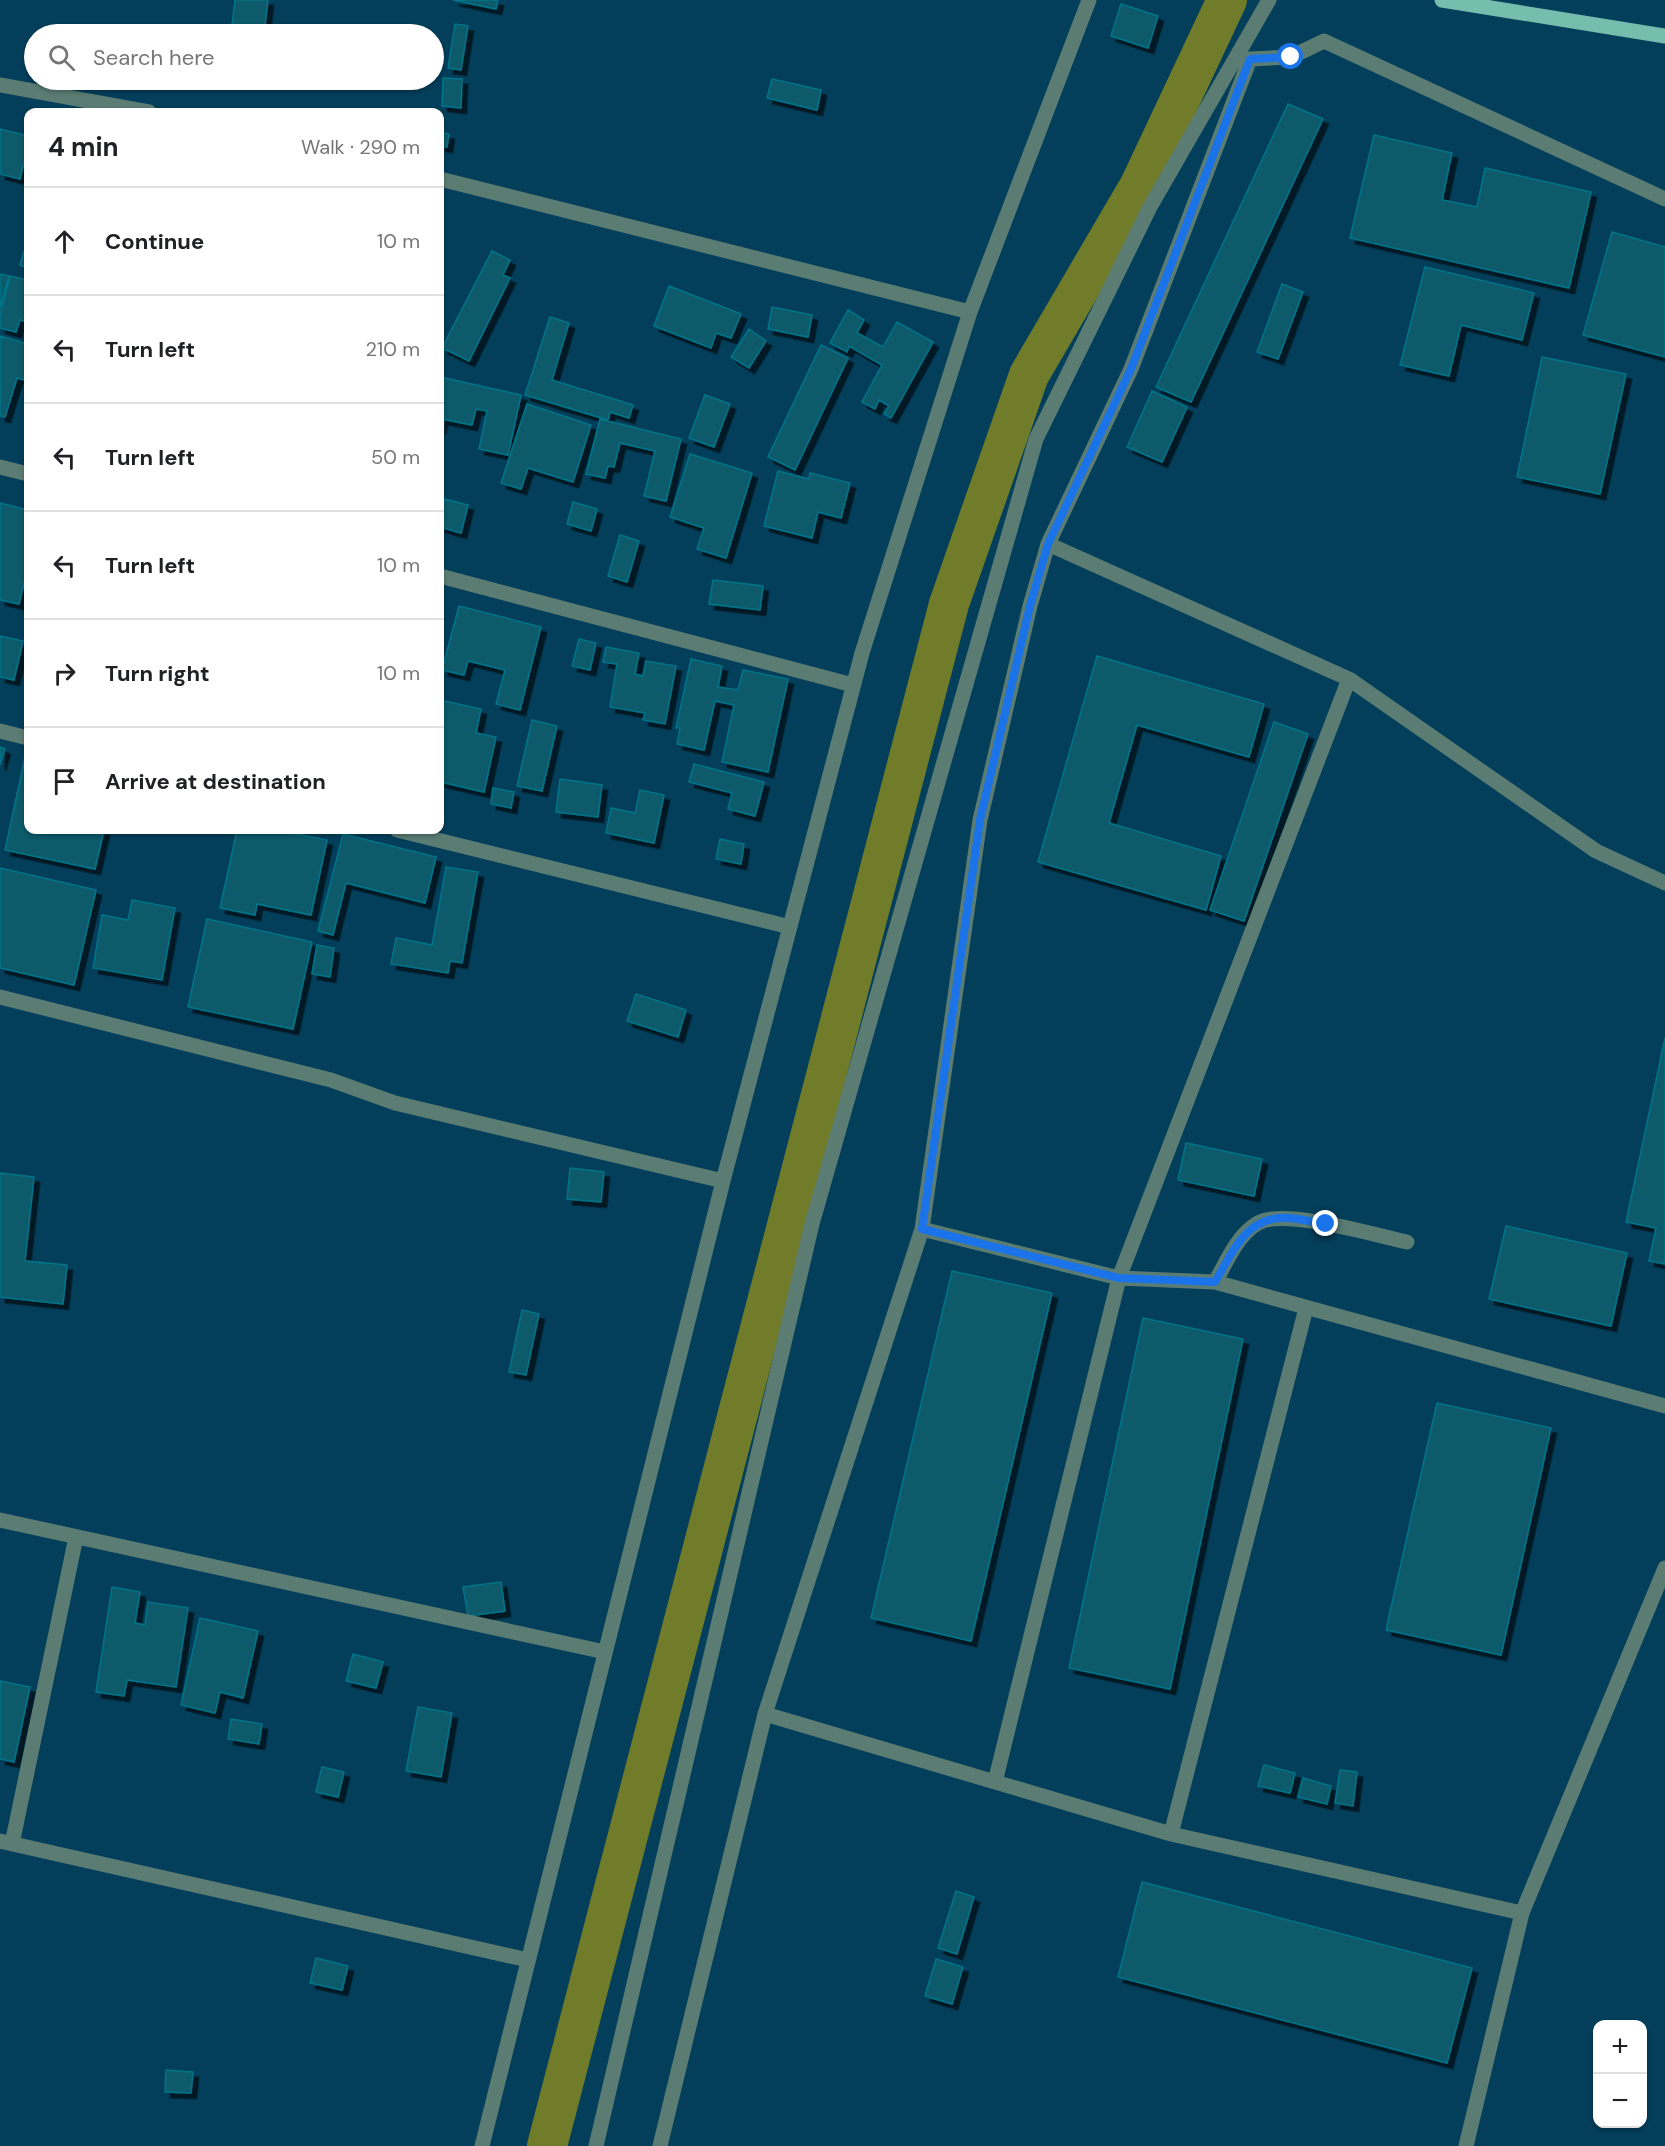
<!DOCTYPE html>
<html lang="en">
<head>
<meta charset="utf-8">
<style>
  :root { --surface:#fff; --page:#f2f2f2; --text:#202124; --muted:#757577; --line:#e0e0e0 }
  body { margin:0; font-family:"DM Sans",sans-serif; background:var(--page); color:var(--text) }
  .controls { position:absolute; right:18px; bottom:18px; display:grid; overflow:hidden; border-radius:12px; box-shadow:0 2px 4px #0004 }
  .controls button { width:54px; height:54px; display:grid; place-items:center; padding:0; border:0; border-bottom:2px solid var(--line); background:var(--surface); color:var(--text); font:30px sans-serif }
  .stop { position:absolute; width:18px; height:18px; margin:-14px; border:4px solid #1a73e8; border-radius:50%; background:#fff }
  .stop.end { background:#1a73e8; border-color:#fff; box-shadow:0 2px 6px #0008 }
  .list { margin:0; padding:0; list-style:none }
  h2 { display:flex; justify-content:space-between; align-items:center; height:78px; margin:0; padding:0 24px; font-size:26px }
  h2 small { font-size:20px; font-weight:400; color:var(--muted) }
  .list li { display:grid; grid-template-columns:39px 1fr auto; gap:18px; align-items:center; box-sizing:border-box; height:108px; padding:0 24px; border-top:2px solid var(--line) }
  .list b { display:block; font-size:22px; white-space:nowrap }
  .list em { font-size:20px; font-style:normal; color:var(--muted) }
  .icon { flex:none; width:33px; height:33px; fill:none; stroke:currentColor; stroke-width:2; stroke-linecap:round; stroke-linejoin:round }
  .map { position:relative; flex:none; width:1665px; height:2146px; overflow:hidden }
  .search { position:absolute; background:var(--surface); box-shadow:0 2px 4px #0004; left:24px; top:24px; width:420px; height:66px; display:flex; align-items:center; gap:15px; box-sizing:border-box; padding:0 21px; border-radius:33px; color:var(--muted); font-size:22px }
  .panel { position:absolute; background:var(--surface); box-shadow:0 2px 4px #0004; left:24px; top:108px; width:420px; height:726px; border-radius:12px }
  .map>svg:first-child { display:block }
</style>
</head>
<body>
<div class="map">
<svg width="1665" height="2146" viewBox="0 0 1665 2146">
  <defs>
    <filter id="shadow"><feDropShadow dx="5.5" dy="5.5" stdDeviation="0" flood-color="#0009"/></filter>
  </defs>
  <rect width="100%" height="100%" fill="#033e5a"/>
  <g fill="none" stroke-linecap="round" stroke-linejoin="round">
    <path stroke="#717c2b" stroke-width="40" d="M547,2146L949,604L1029,375L1140,185L1227,0"/>
  </g>
  <path fill="#0d5a6a" stroke="#027489" stroke-width="1.5" filter="url(#shadow)" d="M235,0H268L264,34H231Z
    M453,0H498L496,9Z
    M1121,4L1158,16L1148,48L1111,36Z
    M455,24L468,26L461,70L448,68Z
    M443,78L462,79L461,108L442,106Z
    M772,79L821,90L817,110L767,98Z
    M1288,104L1323,119L1191,402L1156,387Z
    M0,129L28,136V164L24,162L20,179L0,174Z
    M440,132L449,134L447,147L440,146Z
    M1374,135L1452,153L1442,200L1477,207L1485,168L1591,192L1569,288L1350,238Z
    M1612,232L1665,247V357L1583,335Z
    M28,238V268L20,265Z
    M492,251L510,260L503,275L510,278L469,361L442,348Z
    M1425,267L1534,293L1522,340L1461,325L1449,376L1400,365Z
    M0,274L9,276L0,308Z
    M10,276L28,280V322L20,320L16,332L0,328V315Z
    M1282,284L1303,292L1278,359L1257,352Z
    M669,286L741,314L731,338L716,333L711,348L654,326Z
    M772,307L812,315L808,337L768,329Z
    M848,310L864,320L857,333L883,347L897,322L933,342L891,418L884,414L889,406L879,400L875,409L862,402L882,365L849,346L847,352L830,343Z
    M550,317L569,323L552,380L633,405L629,418L610,412L608,420L525,395Z
    M749,329L766,341L749,368L731,357Z
    M0,336L28,344V381L17,378L5,417L0,416Z
    M821,345L848,358L795,470L768,457Z
    M1542,357L1626,374L1600,494L1517,477Z
    M440,377L521,395L508,455L479,449L487,411L476,409L472,425L442,419L440,429Z
    M1152,391L1187,407L1162,462L1127,447Z
    M705,395L730,404L714,447L689,438Z
    M527,404L591,425L573,482L528,468L521,489L501,483Z
    M600,419L681,439L666,501L644,496L655,451L620,443L614,467L608,466L605,478L586,474Z
    M690,454L752,473L726,558L697,549L704,528L670,517Z
    M778,471L809,479L810,473L850,483L841,518L818,512L812,538L764,526Z
    M445,499L468,505L461,533L440,527V519Z
    M573,502L597,509L591,531L567,524Z
    M0,503L28,510V567L19,604L0,600Z
    M620,535L639,541L627,582L608,576Z
    M713,580L763,586L760,610L709,604Z
    M459,606L541,627L520,710L496,704L505,670L468,661L464,675L442,670Z
    M0,636L23,641L14,680L0,677Z
    M579,639L596,643L590,670L572,666Z
    M606,647L639,653L635,674L643,676L646,661L676,666L665,724L643,720L645,713L610,707L617,664L603,662Z
    M1097,656L1264,704L1249,757L1137,725L1109,823L1221,856L1206,910L1038,862Z
    M691,659L722,666L718,687L738,690L743,670L788,679L768,772L722,762L734,705L715,701L704,750L677,744L680,728H676Z
    M440,700L481,709L476,733L496,737L484,792L440,782Z
    M532,720L557,726L542,791L517,786Z
    M1274,722L1308,734L1244,921L1210,910Z
    M0,747L5,749L0,765Z
    M25,757L28,758V830H104L95,869L5,850Z
    M694,764L764,782L755,816L728,809L732,793L689,782Z
    M560,779L602,785L598,817L556,812Z
    M493,788L514,792L511,808L491,804Z
    M640,790L664,795L654,843L606,833L611,808L635,813Z
    M237,830H276L327,840L311,915L257,904L255,915L220,908Z
    M343,834L436,857L425,903L346,883L333,935L318,931Z
    M720,839L744,844L741,864L716,859Z
    M446,867L478,872L462,963L450,961L448,973L391,964L396,938L432,945Z
    M0,868L96,890L74,985L0,968Z
    M132,900L175,908L162,980L93,968L102,915L128,920Z
    M207,919L312,942L293,1029L188,1007Z
    M317,945L334,948L330,977L312,974Z
    M636,994L686,1010L678,1037L627,1021Z
    M1665,1038V1264L1649,1261L1656,1228L1626,1222Z
    M1186,1143L1262,1159L1254,1196L1178,1180Z
    M570,1168L604,1172L601,1202L567,1199Z
    M0,1173L34,1177L25,1261L67,1265L63,1304L0,1297Z
    M1506,1226L1627,1253L1611,1326L1489,1299Z
    M952,1271L1052,1293L971,1641L871,1618Z
    M522,1310L539,1314L526,1375L509,1372Z
    M1143,1318L1243,1339L1170,1689L1069,1668Z
    M1437,1403L1551,1428L1501,1655L1386,1630Z
    M501,1582L505,1611L468,1616L463,1587Z
    M112,1587L140,1592L135,1623L145,1625L148,1602L188,1608L176,1687L127,1680L124,1696L96,1692Z
    M200,1618L258,1631L243,1698L220,1692L215,1713L181,1705Z
    M353,1654L383,1662L376,1688L346,1681Z
    M0,1681L30,1687L14,1762L0,1759Z
    M418,1707L452,1713L441,1777L406,1771Z
    M231,1719L262,1724L259,1744L228,1739Z
    M1264,1765L1295,1773L1290,1793L1258,1786Z
    M322,1767L344,1772L338,1797L316,1792Z
    M1340,1770L1357,1772L1353,1806L1335,1803Z
    M1303,1778L1331,1786L1327,1804L1298,1797Z
    M1142,1882L1472,1968L1447,2063L1118,1977Z
    M956,1891L974,1897L957,1954L938,1948Z
    M316,1958L348,1966L342,1990L310,1983Z
    M936,1959L963,1967L952,2004L925,1996Z
    M166,2070L193,2072L191,2093L165,2092Z"/>
  <g fill="none" stroke-linecap="round" stroke-linejoin="round">
    <path stroke="#5a7c73" stroke-width="15" d="M0,85L149,112
      M440,179L970,312
      M0,467L28,474
      M1048,544L1349,679L1596,851L1665,883
      M440,576L853,685
      M0,731L28,738
      M397,830L790,927
      M0,997L331,1080L395,1103L723,1181
      M922,1229L1119,1278L1215,1282L1665,1406
      M1215,1282C1226,1263 1237,1235 1258,1223C1284,1208 1375,1235 1407,1242
      M0,1520L605,1652
      M765,1714L1171,1834L1522,1913
      M995,1782L1119,1278L1349,679
      M1171,1834L1306,1308
      M0,1841L528,1960
      M12,1844L76,1537
      M482,2146L723,1181L862,653L970,312L1089,0
      M596,2146L812,1224L1036,439L1150,207L1269,0
      M660,2146L765,1714L922,1229L980,820L1030,606L1048,544L1131,369L1250,59L1291,57L1324,41L1665,199
      M1466,2146L1522,1913L1665,1568"/>
    <path stroke="#75bdac" stroke-width="15" d="M1442,0L1665,36"/>
  </g>
  <g fill="none" stroke-linecap="round" stroke-linejoin="round">
    <path stroke="#1a73e8" stroke-width="8" d="M1291,57L1250,59L1131,369L1048,544L1030,606L980,820L922,1229L1119,1278L1215,1282C1233,1252 1246,1215 1289,1218C1301,1219 1314,1222 1326,1224"/>
  </g>
</svg>
<div class="controls">
<button>+</button>
<button>−</button>
</div>
<div class="stop" style="left:1291px;top:57px"></div>
<div class="stop end" style="left:1326px;top:1224px"></div>
<div class="search"><svg class="icon" aria-label="search" viewBox="0 0 24 24"><circle cx="10" cy="10" r="6"/><path d="M15 15l6 6"/></svg>Search here</div>
<section class="panel">
<h2>4 min<small>Walk · 290 m</small></h2>
<ul class="list">
<li><svg class="icon" aria-label="ahead" viewBox="0 0 24 24"><path d="M12 20V5M6 11l6-6 6 6"/></svg><div><b>Continue</b></div><em>10 m</em></li>
<li><svg class="icon" aria-label="left" viewBox="0 0 24 24"><path d="M17 20v-9H6M10 6l-5 5 5 5"/></svg><div><b>Turn left</b></div><em>210 m</em></li>
<li><svg class="icon" aria-label="left" viewBox="0 0 24 24"><path d="M17 20v-9H6M10 6l-5 5 5 5"/></svg><div><b>Turn left</b></div><em>50 m</em></li>
<li><svg class="icon" aria-label="left" viewBox="0 0 24 24"><path d="M17 20v-9H6M10 6l-5 5 5 5"/></svg><div><b>Turn left</b></div><em>10 m</em></li>
<li><svg class="icon" aria-label="right" viewBox="0 0 24 24"><path d="M7 20v-9h11M14 6l5 5-5 5"/></svg><div><b>Turn right</b></div><em>10 m</em></li>
<li><svg class="icon" aria-label="arrive" viewBox="0 0 24 24"><path d="M6 21V4h12l-3 4 3 4H6"/></svg><div><b>Arrive at destination</b></div></li>
</ul>
</section>
</div>
</body>
</html>
